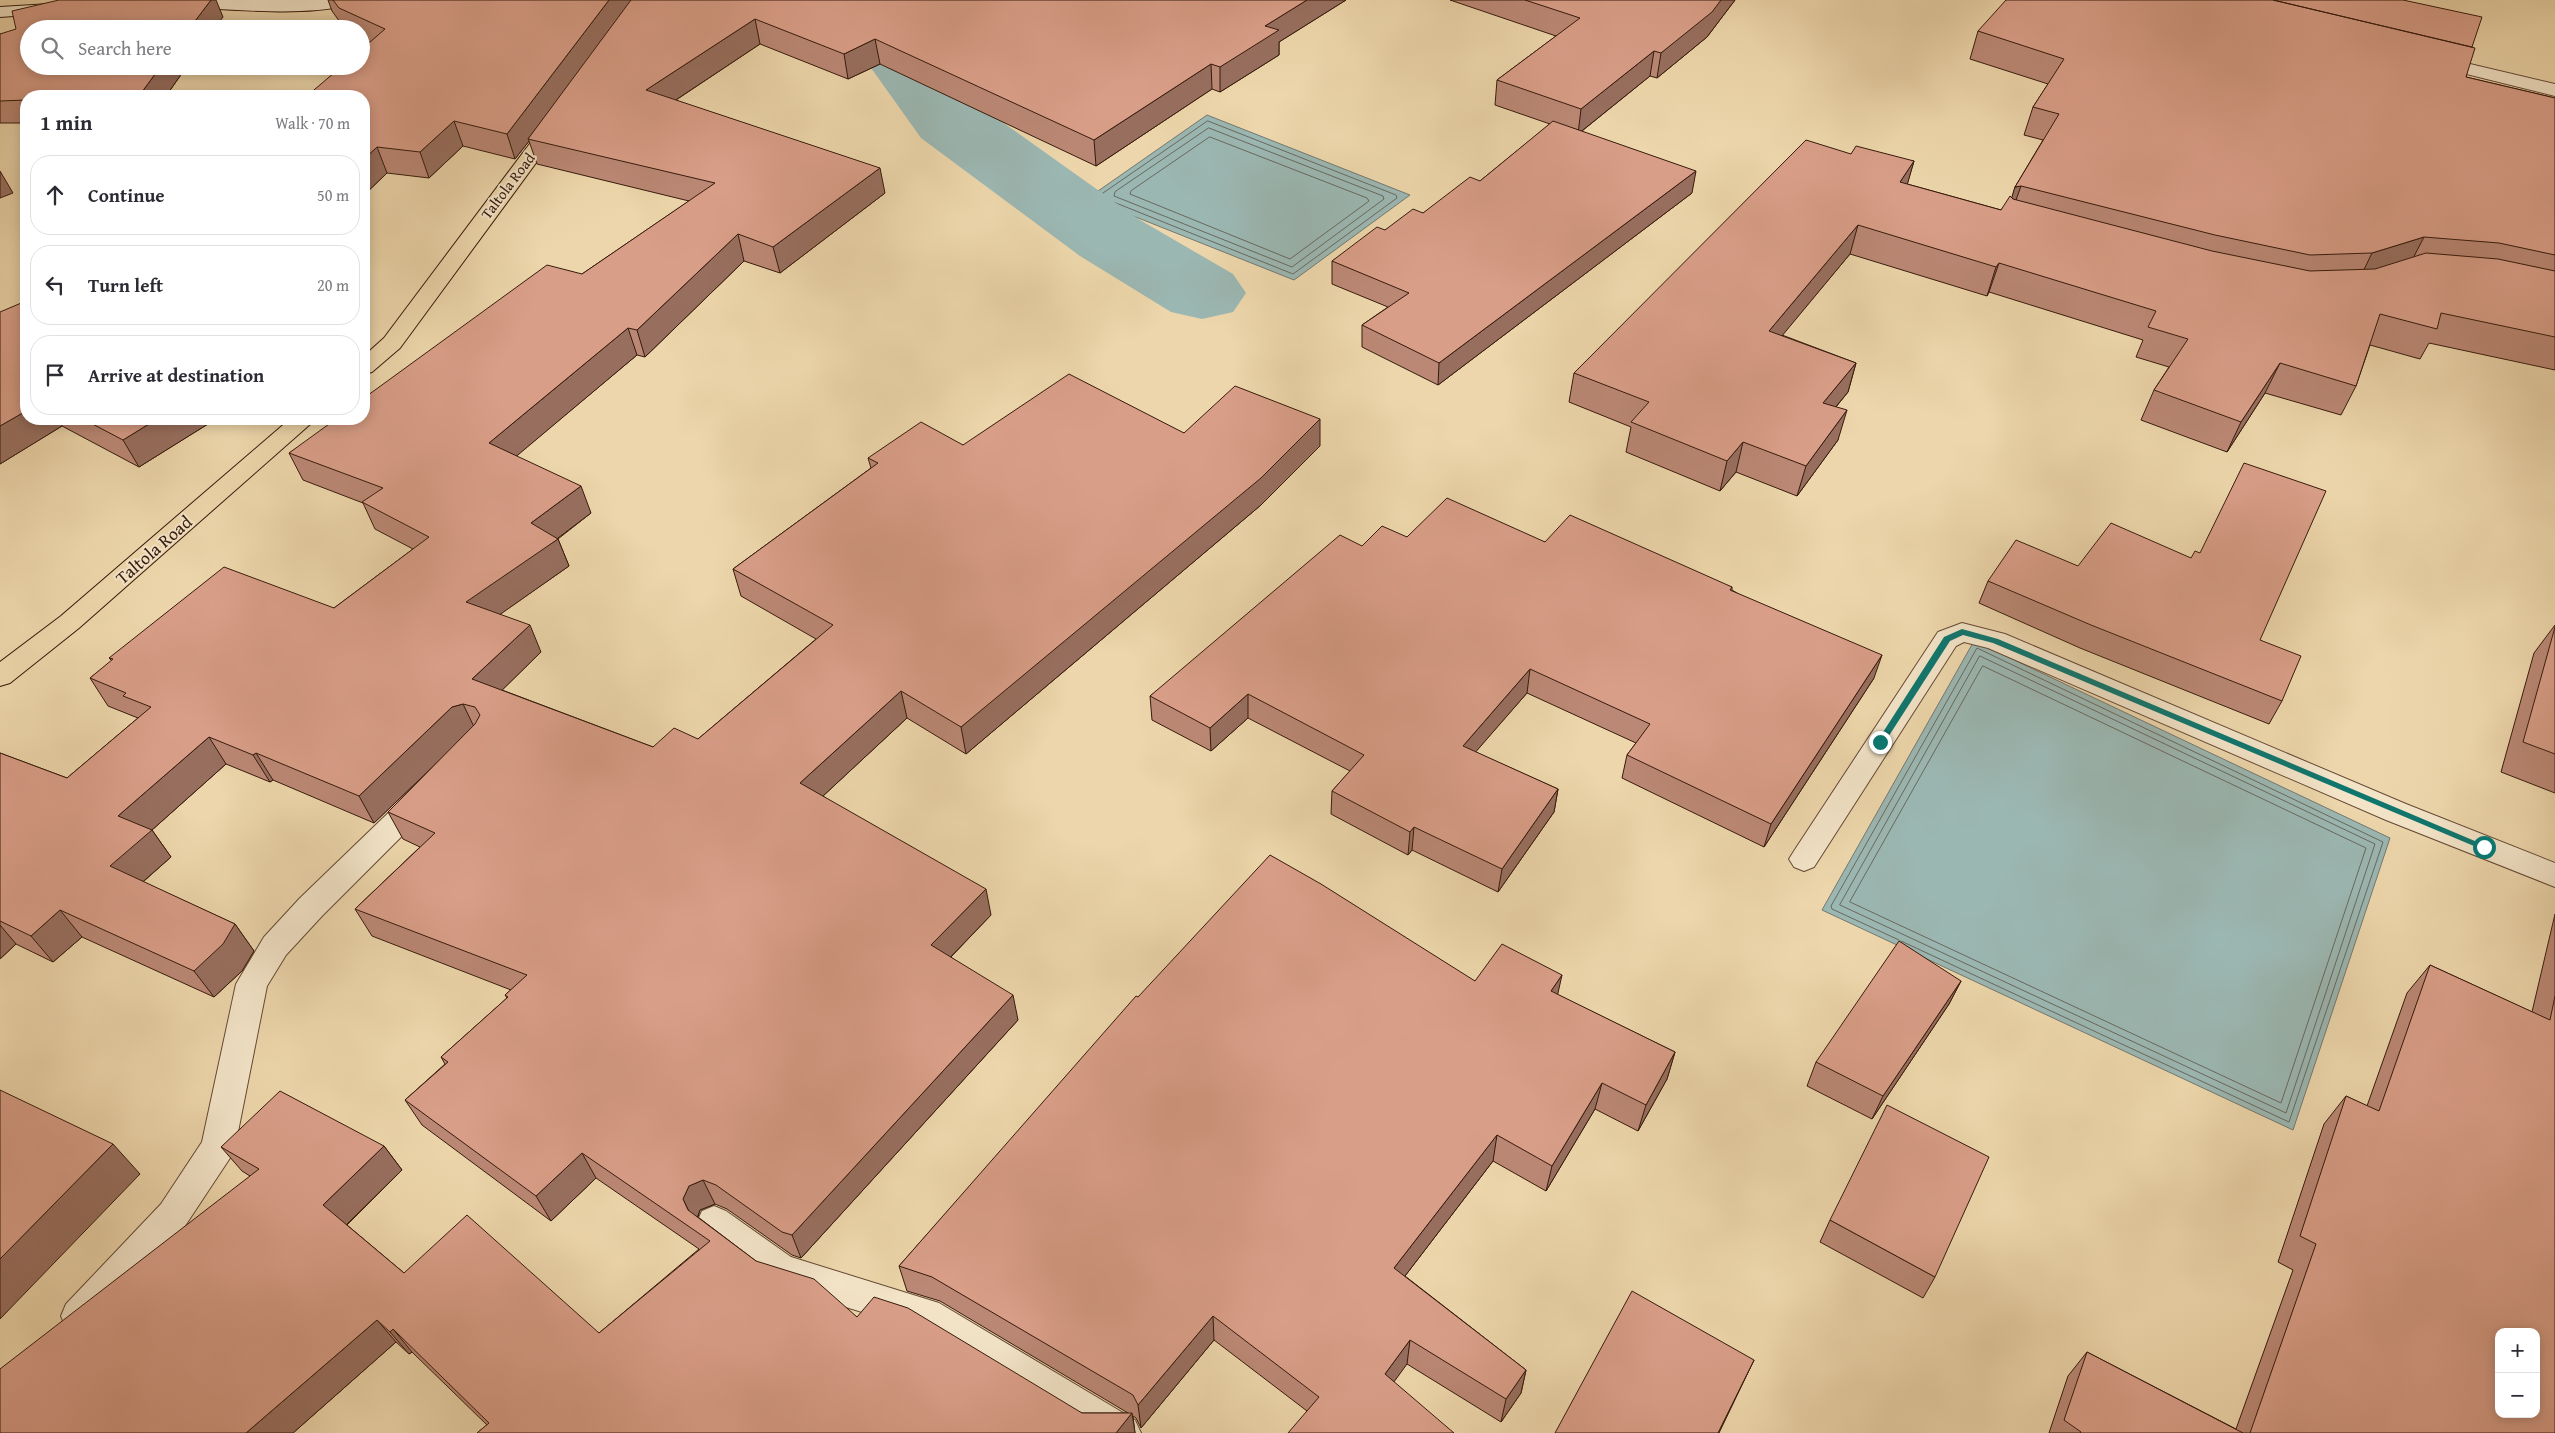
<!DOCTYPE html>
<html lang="en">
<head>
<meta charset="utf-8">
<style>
  :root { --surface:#fff; --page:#f2f2f3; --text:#2b2b33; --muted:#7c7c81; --line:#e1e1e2 }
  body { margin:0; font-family:"Gentium Book Plus",serif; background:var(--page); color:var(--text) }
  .controls { position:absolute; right:15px; bottom:15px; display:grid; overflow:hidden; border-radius:10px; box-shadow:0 2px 12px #0003 }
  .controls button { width:45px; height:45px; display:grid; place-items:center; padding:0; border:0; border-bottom:1px solid var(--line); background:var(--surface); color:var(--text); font:25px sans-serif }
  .stop { position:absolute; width:15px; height:15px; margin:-11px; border:4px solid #0f766e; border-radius:50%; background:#fff }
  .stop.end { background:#0f766e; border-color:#fff; box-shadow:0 1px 5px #0008 }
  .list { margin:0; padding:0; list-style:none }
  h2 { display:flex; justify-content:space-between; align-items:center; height:65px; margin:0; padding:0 20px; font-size:21px }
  h2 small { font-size:16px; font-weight:400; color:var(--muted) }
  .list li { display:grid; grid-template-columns:32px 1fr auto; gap:15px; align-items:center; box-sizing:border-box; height:80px; margin:0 10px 10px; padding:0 10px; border:1px solid var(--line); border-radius:20px }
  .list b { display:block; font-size:19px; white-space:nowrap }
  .list em { font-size:16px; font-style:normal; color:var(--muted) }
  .icon { flex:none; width:28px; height:28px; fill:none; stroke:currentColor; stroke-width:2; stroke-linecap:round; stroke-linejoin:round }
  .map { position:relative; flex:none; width:2555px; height:1433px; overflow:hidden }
  .search { position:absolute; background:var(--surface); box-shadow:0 2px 12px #0003; left:20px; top:20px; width:350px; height:55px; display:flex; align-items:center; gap:12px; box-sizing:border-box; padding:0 18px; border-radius:28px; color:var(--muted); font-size:19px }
  .panel { position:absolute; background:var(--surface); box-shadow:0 2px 12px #0003; left:20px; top:90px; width:350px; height:335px; border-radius:20px }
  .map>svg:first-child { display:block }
</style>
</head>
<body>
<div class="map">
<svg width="2555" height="1433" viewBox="0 0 2555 1433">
  <rect width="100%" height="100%" fill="#edd6ab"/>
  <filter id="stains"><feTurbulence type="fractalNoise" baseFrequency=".004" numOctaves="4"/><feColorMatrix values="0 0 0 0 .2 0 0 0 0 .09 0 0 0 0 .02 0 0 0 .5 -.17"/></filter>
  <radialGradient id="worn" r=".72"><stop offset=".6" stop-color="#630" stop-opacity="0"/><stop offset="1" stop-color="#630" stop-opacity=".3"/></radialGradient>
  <path fill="#9bb7b2" stroke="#737870" d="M1207,115L1410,195L1294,280L1088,198Z
    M1974,641L2390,838L2293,1130L1822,910Z"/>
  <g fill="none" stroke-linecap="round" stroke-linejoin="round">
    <path stroke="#68685f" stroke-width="1" d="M1208,121L1396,195L1397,198L1293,274L1101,197L1102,194Z
      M1209,128L1383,196L1384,199L1292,267L1114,196L1115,192Z
      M1210,137L1367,198L1369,201L1290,259L1130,194L1131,191Z
      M1980,656L2375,844L2286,1113L1840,905Z
      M1983,666L2366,848L2281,1103L1850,902Z
      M1899,940L1832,909L1831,906L1977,648L2383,842L2289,1122L1901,941"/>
    <path fill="#9bb7b2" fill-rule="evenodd" d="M792,0H886L901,7L977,104L1140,220L1233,274L1246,293L1233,312L1202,319L1171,312L1080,256L921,138L849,37L802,15Z"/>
    <defs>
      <path id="street" d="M2432,55L2555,84V96L2426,64L2423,60L2426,56Z
        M1962,623L2005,634L2406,804L2555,863V887L2386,820L1988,648L1964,642L1956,646L1814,867L1804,871L1794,867L1789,859L1794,851L1938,632Z
        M421,788L431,791L435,799L431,807L322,916L286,955L267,986L235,1147L230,1158L185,1226L92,1328L79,1333L66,1328L61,1316L66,1304L161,1204L202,1142L236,984L264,937L300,898L411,791Z
        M714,1206L726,1211L791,1257L939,1303L1135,1420L1141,1433H1087L917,1329L768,1283L702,1233L697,1222L702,1211Z"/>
      <path id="secondary" d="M173,0H357L354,4C297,18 238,8 180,8L174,7L171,3Z
        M50,4L56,5L59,9L56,13L0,17V7Z"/>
      <path id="primary" d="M556,116L563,118L566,122L400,348L372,372L364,374V356L384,338L549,118Z
        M290,419H316L79,628L10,683L0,686V662L61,616Z"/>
    </defs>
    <use href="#street" stroke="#644934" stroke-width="2"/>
    <use href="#secondary" stroke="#361a0c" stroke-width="2"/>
    <use href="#primary" stroke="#361a0c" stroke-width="2"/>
    <use href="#street" fill="#f3e4c8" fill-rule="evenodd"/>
    <use href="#secondary" fill="#f3e4c8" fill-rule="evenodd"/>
    <use href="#primary" fill="#edd6ab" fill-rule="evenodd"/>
  </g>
  <path fill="#bb8875" stroke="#361a0c" d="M328,0H1346L1279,42V55L1220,92L1212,89L1096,166L880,64L848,79L760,44L676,100L885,193L780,273L744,261L645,357L637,355L516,456L591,513L558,539L569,566L500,614L541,652L502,690L653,747L698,739L816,639L741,596L733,569L871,468L868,458L963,445L1184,433L1320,446L1261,505L966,754L907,718L823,796L991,915L951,957L1018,1020L801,1258L792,1255L727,1209L715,1204L700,1210L698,1217L756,1261L857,1317L1082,1413H1128L940,1301L907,1291L899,1266L1138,997L1475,981L1558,995L1675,1052L1667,1079L1638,1131L1595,1109L1546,1191L1493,1161L1405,1276L1526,1370L1521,1393L1501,1422L1407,1364L1307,1411L1214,1340L1141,1428L1136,1418L1133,1416L1135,1433H477L487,1425L412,1352L409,1354L396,1342L293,1433H0L250,1176L242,1171L221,1147L384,1146L402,1170L347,1225L404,1273L599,1333L699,1249L596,1178L551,1221L422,1125L405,1100L445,1064L441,1057L507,998L505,995L511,990L372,936L355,909L420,847L403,839L388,812L437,763L374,823L273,780L270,782L226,764L152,830L171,857L143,882L235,924L254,951L242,971L214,997L82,937L53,962L16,944L0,959V753L67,778L138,718L108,706L90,678L112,661L109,658L334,608L413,549L375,529L363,503L303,480L289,453L582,274L689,201L537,164L529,141L515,159L463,146L429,178L387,173L364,195V96L370,42L361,39V29H345L332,11Z
    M1450,0H1735L1707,37L1657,78L1650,76L1582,131L1692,193L1438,385L1362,347V325L1388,307L1332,284V261L1385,230L1423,213L1480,181L1550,124L1495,105L1497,80L1556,36Z
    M223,17L29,66H187L166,96H26V123H0V34Z
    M1978,31L2472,47L2466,77L2555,98V370L2429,343L2420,359L2370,345L2356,386L2341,415L2265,393L2227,452L2141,420L2154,390L2169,367L2136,357L2143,340L1989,292L1987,296L1850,254L1782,335L1856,363L1848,392L1836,407L1838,440L1797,496L1736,472L1720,491L1626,452L1631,427L1569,402L1574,373L1851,154L1914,161L1907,184L2001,210L2012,198L2015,187L2043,140L2024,135L2033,107L2048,84L1970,59Z
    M0,312L26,419H216L139,467L62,426L0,464Z
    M1407,537L1545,542L1732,587V590L1874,678L1764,847L1622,778L1627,755L1636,743L1527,693L1475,752L1558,789L1554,812L1498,892L1412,850L1408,855L1331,814L1332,791L1350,771L1248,718L1211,751L1152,720L1150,696L1362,546Z
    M1988,581L2260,640L2282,701L2269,724L2080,648L1979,603Z
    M2555,625V793L2501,772L2534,653Z
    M2555,914V1433H2049L2068,1376L2087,1352L2236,1429L2293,1270L2278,1262L2324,1124L2346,1096L2367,1106L2407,993L2430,965L2532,1012Z
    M1961,981L1949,1004L1872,1119L1807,1086L1816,1062Z
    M1830,1220L1935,1277L1923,1298L1820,1242Z"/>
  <path fill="#986f5f" stroke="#361a0c" d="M211,0H216L223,17L214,29H189Z
    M609,0H635L528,139L529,141L515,159L507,134Z
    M1307,0H1346L1279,42V55L1220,92V67L1265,26Z
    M1721,0H1735L1707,37L1657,78L1661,53Z
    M755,19L760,44L653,115L646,90Z
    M875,39L880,64L848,79L844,54Z
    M1654,51L1650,76L1578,134L1581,109Z
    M1211,64L1212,89L1096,166L1094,140Z
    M161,66H187L166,96H139Z
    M454,121L463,146L429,178L420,152Z
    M377,147L387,173L364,195V159Z
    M1914,161L1906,189L1900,182Z
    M880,168L885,193L780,273L773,247Z
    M0,171L13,193L0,198Z
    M1696,171L1692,193L1438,385L1439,363Z
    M2021,186L2011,214L2006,216L2015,187Z
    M1858,225L1850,254L1762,360L1769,331Z
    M738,234L744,261L645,357L637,330Z
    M2424,237L2409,266L2358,282L2372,253Z
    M1999,263L1989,292L1987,296L1996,267Z
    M628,328L637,355L500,470L489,443Z
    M1856,363L1848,392L1815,432L1823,403Z
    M2280,363L2265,393L2227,452L2241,422Z
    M1847,410L1838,440L1797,496L1806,466Z
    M26,411V419H58L62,426L0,464V426Z
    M157,419H216L139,467L123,440Z
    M1320,419V446L1261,505L966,754L961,727Z
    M1743,442L1736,472L1720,491L1727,461Z
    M581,486L591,513L550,544L558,539L569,566L478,630L466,602L531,523Z
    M530,625L541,652L485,707L472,679Z
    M1882,655L1874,678L1764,847L1771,824Z
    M1530,669L1527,693L1460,770L1463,746Z
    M901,691L907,718L808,810L800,783Z
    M1248,694V718L1211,751L1210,728Z
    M463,704L476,731L466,735L374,823L359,796L452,707Z
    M209,737L226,764L152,830L171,857L130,893L110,866L118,816Z
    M256,753L273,780L270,782L253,755Z
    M1558,789L1554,812L1498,892L1502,869Z
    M1414,827L1412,850L1408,855L1410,832Z
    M986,889L991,915L937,971L931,945Z
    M60,910L82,937L53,962L31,936Z
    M235,924L254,951L242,971L214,997L194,971Z
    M0,925L16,944L0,959Z
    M1562,975L1556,1002L1551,991Z
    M1961,981L1949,1004L1872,1119L1883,1096Z
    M1013,995L1018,1020L801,1258L792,1235Z
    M1675,1052L1667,1079L1638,1131L1646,1105Z
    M1602,1083L1595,1109L1546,1191L1552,1166Z
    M1497,1135L1493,1161L1392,1293L1394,1268Z
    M113,1144L140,1174L0,1319V1259Z
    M384,1146L402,1170L342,1229L323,1205Z
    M582,1153L596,1178L551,1221L536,1196Z
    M703,1180L715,1204L700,1210L695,1223L700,1234L683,1199L689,1186Z
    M1213,1316L1214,1340L1141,1428L1138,1405Z
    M377,1320L396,1342L293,1433H246Z
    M393,1329L412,1352L409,1354L390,1332Z
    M1410,1340L1407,1364L1383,1397L1385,1374Z
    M1754,1360L1719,1433H1718Z
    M1526,1370L1521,1393L1501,1422L1506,1399Z
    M1132,1413L1135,1433H1116Z"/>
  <path fill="#d99e88" stroke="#361a0c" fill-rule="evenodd" d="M59,0H211L189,29H29V66H161L139,96H26V100L0,101V34L16,29L12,11Z
    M333,0H609L507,134L454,121L420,152L377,147L364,159V96H307L342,66H361V50L385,29L339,8Z
    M631,0H1307L1265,26L1279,30L1220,67L1211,64L1094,140L875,39L844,54L755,19L646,90L880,168L773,247L738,234L637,330L628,328L489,443L581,486L531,523L558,539L466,602L530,625L472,679L653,747L674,728L698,739L833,625L733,569L878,463L868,458L921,422L963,445L1069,374L1184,433L1235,386L1320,419L1261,478L961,727L901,691L800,783L986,889L931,945L1013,995L792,1235L782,1232L716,1185L703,1180L689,1186L683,1199L688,1210L756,1261L814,1279L857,1317L874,1297L908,1308L1082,1413H1132L1116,1433H477L489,1423L393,1329L390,1332L377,1320L246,1433H0V1369L259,1169L221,1147L280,1091L384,1146L323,1205L404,1273L467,1215L599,1333L710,1241L582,1153L536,1196L405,1100L448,1062L441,1057L508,997L505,995L527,975L355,909L435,833L388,812L475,724L480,715L475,707L463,704L452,707L359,796L256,753L253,755L209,737L118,816L152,830L110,866L235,924L223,944L194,971L60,910L31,936L0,921V753L67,778L151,707L123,696L126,693L90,678L113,659L109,658L224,567L334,608L429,537L362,502L383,488L289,453L336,419H364V398L547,265L582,274L715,183L528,139Z
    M1525,0H1721L1712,12L1661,53L1654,51L1581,109L1497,80L1580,18Z
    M2006,0H2273L2475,48L2466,77L2555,98V255L2499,243L2424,237L2372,253L2310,255L2215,235L2021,186L2015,187L2059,114L2033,107L2064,59L1978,31Z
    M2273,0H2403L2482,17L2472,47Z
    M1553,121L1696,171L1439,363L1362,325L1409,293L1332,261L1377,227L1385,230L1413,209L1423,213L1470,177L1480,181Z
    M1806,140L1851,154L1856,146L1914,161L1900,182L2001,210L2010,196L2013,199L2212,251L2310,271L2375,269L2426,253L2498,259L2555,271V337L2441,313L2437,329L2380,314L2356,386L2280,363L2241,422L2154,390L2188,339L2148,327L2156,311L1999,263L1996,267L1858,225L1769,331L1856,363L1823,403L1847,410L1806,466L1743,442L1727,461L1631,422L1649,402L1574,373Z
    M26,301V411L0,426V312Z
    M83,419H157L123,440Z
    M2244,463L2326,491L2260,640L2301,656L2282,701L2091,625L1988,581L2016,540L2078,566L2111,523L2191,558L2195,551L2200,553Z
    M1447,498L1545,542L1570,515L1732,587L1730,590L1882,655L1771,824L1627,755L1650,724L1530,669L1463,746L1558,789L1502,869L1414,827L1410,832L1332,791L1364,755L1248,694L1210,728L1150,696L1340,535L1362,546L1382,526L1407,537Z
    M2555,627V754L2523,742Z
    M1270,855L1321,884L1475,981L1502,944L1562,975L1551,991L1675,1052L1646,1105L1602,1083L1552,1166L1497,1135L1394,1268L1526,1370L1506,1399L1410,1340L1385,1374L1454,1433H1288L1319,1397L1213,1316L1138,1405L1133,1395L932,1277L899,1266L1136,996L1138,997Z
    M1899,941L1961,981L1883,1096L1816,1062Z
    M2430,965L2550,1020L2555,996V1433H2250L2316,1244L2300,1236L2346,1096L2379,1111ZM2499,1332H2536V1414H2499Z
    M0,1090L113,1144L0,1259Z
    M1887,1105L1989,1157L1935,1277L1830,1220Z
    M1632,1291L1754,1360L1718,1433H1555Z
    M2087,1352L2243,1433H2080L2081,1432L2064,1420Z"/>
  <path fill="#0f766e" d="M1962,629L1998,639L2489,847L2488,849H2481L1993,643L1963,635L1950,641L1883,745H1878V740L1944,637Z"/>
  <g text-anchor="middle" stroke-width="4" stroke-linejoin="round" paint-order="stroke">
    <g font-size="15" fill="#361a0c" stroke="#f3e4c8">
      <text transform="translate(508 186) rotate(-53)" y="5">Taltola Road</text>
    </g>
    <g font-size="18" fill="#361a0c" stroke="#f3e4c8">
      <text transform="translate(154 550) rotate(-41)" y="6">Taltola Road</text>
    </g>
  </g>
  <rect width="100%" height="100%" filter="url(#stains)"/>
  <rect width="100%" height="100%" fill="url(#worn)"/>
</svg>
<div class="controls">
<button>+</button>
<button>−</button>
</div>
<div class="stop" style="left:2484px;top:847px"></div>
<div class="stop end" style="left:1880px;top:742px"></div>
<div class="search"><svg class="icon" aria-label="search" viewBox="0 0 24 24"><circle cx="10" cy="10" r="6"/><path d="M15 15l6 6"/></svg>Search here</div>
<section class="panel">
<h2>1 min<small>Walk · 70 m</small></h2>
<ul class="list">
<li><svg class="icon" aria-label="ahead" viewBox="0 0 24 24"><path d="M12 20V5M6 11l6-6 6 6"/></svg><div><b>Continue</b></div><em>50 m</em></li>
<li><svg class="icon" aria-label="left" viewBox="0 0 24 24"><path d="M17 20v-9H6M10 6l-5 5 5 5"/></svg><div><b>Turn left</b></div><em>20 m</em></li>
<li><svg class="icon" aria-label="arrive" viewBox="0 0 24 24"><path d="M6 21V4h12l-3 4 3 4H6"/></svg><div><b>Arrive at destination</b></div></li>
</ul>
</section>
</div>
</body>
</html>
